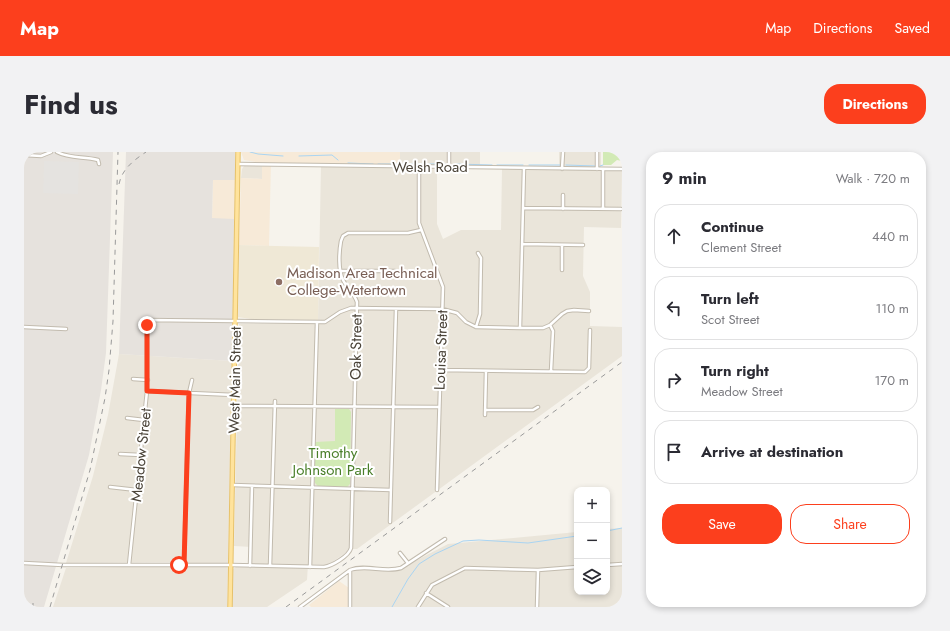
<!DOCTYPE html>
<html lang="en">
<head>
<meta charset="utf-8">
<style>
  :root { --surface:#fff; --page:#f2f2f3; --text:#2b2b33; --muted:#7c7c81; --line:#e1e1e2; --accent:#fc3f1d }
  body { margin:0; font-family:Jost,sans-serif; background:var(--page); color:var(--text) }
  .controls { position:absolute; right:12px; bottom:12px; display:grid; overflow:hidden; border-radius:8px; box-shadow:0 2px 6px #0003 }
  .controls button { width:36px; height:36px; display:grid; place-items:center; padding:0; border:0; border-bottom:1px solid var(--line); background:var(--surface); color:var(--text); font:20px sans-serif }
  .stop { position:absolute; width:12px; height:12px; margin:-9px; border:3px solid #fc3f1d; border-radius:50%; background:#fff }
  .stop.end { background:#fc3f1d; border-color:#fff; box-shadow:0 1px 4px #0008 }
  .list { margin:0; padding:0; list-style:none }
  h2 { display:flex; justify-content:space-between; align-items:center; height:52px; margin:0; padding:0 16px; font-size:17px }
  h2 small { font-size:13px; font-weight:400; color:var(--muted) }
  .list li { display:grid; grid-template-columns:26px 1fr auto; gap:12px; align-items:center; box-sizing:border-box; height:64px; margin:0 8px 8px; padding:0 8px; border:1px solid var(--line); border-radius:16px }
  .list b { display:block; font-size:15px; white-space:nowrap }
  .list p { margin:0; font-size:13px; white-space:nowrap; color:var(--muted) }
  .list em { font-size:13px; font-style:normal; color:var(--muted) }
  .actions { display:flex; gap:8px; padding:12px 16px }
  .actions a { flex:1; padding:9px 0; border:1px solid var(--accent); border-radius:16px; text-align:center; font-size:14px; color:var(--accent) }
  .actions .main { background:var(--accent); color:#fff }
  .icon { flex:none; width:22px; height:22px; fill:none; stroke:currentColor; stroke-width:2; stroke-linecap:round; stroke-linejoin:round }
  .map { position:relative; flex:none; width:598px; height:455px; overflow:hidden; border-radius:16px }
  header { display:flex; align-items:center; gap:24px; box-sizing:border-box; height:56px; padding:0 20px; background:var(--accent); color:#fff }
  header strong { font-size:19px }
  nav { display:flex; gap:22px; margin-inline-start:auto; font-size:14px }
  .intro { display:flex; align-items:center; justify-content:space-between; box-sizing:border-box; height:96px; padding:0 24px }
  h1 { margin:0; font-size:28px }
  .button { padding:10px 18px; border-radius:16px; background:var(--accent); color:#fff; font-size:14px; font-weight:700 }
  main { display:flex; gap:24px; padding:0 24px }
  aside { flex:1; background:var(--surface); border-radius:16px; box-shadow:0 2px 6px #0003 }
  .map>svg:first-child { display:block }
</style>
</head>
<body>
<header>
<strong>Map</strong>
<nav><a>Map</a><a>Directions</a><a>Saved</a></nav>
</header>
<div class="intro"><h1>Find us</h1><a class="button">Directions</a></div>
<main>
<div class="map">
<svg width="598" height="455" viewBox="0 0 598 455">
  <rect width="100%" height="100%" fill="#f6f3ec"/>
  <path fill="#eae5da" d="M376,0H456V13H413V72L419,87L437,78H477L478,17L535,18V0H577V18H598L597,76L560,75L559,124L566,140V174L598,175V204L333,397H325L324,399L304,413L284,412L283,428L243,455H208L209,417L212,415H228V395L210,394L215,172H299V168H294L297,15L376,16Z
    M224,13L238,14V27L217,26L218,17L220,14Z
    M95,202L208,209L203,455H29L42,416L157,414L156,410L42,411L69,324L84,263Z
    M598,376V455H327L328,420L331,418H374L424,392L553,380V440H583V377Z"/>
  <path fill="#f7ead8" d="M217,0H376V13L247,11L245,94L215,93L217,26L238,27V11L220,8Z
    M189,28H211L210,67H188Z
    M315,429L325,436L324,455H287L285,453Z"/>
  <path fill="#e6e2dd" d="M0,0H89L82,201L77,238L65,303L20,455H0Z
    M102,0H211V28H189L188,66L210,67L208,209L95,202Z"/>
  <path fill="#efe8d6" d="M215,93L295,95L294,168L227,167L214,165Z"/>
  <path fill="#d2eab5" d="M579,0H598V9L593,8L587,13H579Z
    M311,257H325L327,260L326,332L323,335L294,334L291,331V290L311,289Z"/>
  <path fill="#e5e3e0" d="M20,9L55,10L54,42L19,41Z"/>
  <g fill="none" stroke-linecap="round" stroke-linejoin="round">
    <path stroke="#a9d4f2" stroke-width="1" d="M226,0L234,2L259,4
      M275,4L308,3L314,8
      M324,11L349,12
      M354,12H421
      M432,12L468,13
      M473,13H499
      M505,13H537
      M542,13L571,14
      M576,14L579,13
      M583,379L598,376
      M368,455L384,427L395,412L411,402L439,389L455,388L504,391L553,384"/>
    <defs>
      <path id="minor" d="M33,0C46,7 60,4 74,8L75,12
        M0,3L17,4L27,0
        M214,12L598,17
        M395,15V71L419,135L413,338
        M425,15V0
        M538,17L539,0
        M573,17V0
        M499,56L597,57
        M539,57V43
        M579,57V17
        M498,92L559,93
        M538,118V93
        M316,119H371
        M526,173L529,179L527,219
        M0,175L42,177
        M452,175L456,162L457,106L454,101
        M496,176L500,16
        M416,218L561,220L565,216L566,178
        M109,227L124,228
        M123,239L210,243
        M210,254L415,255
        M461,258H509L514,255
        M461,263L462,219
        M103,266L120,268
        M96,302L117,303
        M209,333L367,338
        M86,335L113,338
        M366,370L372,157
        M376,401L384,411
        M0,411L39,413H207L300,415C308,414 325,404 327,396L333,150C330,141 323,136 319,128C314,118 315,100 317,89L319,84L324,81H384L397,78
        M105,413L123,239V178L124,168L298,170H301L316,160L327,156L418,157L433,161L442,170L452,175L496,176H519L526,173L538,162L543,159L550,158L565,159
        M160,413L164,268L165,241L168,228
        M583,413L598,412
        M226,414L228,334
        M246,414L251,249
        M286,415L293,170
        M402,441L424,455
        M276,455L326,418C342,412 360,421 377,416L421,387
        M326,455V418
        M394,455L408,433L441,416L514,418L553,415
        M513,455L514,418"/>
      <path id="major" d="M206,455L214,0"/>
    </defs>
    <use href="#minor" stroke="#c2bbae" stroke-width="4.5"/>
    <use href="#major" stroke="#e6c16a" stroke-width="5.5"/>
    <use href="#minor" stroke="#fff" stroke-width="2.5"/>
    <use href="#major" stroke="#ffe39c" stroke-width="3.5"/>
    <path stroke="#9a9a9a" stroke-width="1" stroke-dasharray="5 5" stroke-linecap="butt" d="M95,32C98,17 110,8 122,0
      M9,455V451
      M26,455L66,318L81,246L85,218L89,169L94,0
      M262,455L598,210"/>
  </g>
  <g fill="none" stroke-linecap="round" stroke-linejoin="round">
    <path stroke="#fc3f1d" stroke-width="5" d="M123,173V239L165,241L160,413H155"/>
  </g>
  <circle fill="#8d6e63" stroke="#fff" stroke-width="1.5" cx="255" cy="130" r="4"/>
  <g text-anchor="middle" stroke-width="4" stroke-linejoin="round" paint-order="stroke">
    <g font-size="15" fill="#4b4439" stroke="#fff">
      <text x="406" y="20">Welsh Road</text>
      <text transform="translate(332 195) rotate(-89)" y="5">Oak Street</text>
      <text transform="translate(417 198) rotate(-88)" y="5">Louisa Street</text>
      <text transform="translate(211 228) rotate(-89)" y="5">West Main Street</text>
      <text transform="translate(117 303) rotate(-84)" y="5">Meadow Street</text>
    </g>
    <g font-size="15" fill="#785e54" stroke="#fff" text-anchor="start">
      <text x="263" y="126">Madison Area Technical<tspan x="263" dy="17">College-Watertown</tspan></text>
    </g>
    <g font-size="15" fill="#4a7f2a" stroke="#fff">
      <text x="309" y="306">Timothy<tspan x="309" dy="17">Johnson Park</tspan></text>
    </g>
  </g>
</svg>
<div class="controls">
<button>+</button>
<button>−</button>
<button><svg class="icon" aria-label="layers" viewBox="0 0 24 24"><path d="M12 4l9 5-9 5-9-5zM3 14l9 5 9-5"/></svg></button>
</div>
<div class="stop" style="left:155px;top:413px"></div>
<div class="stop end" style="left:123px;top:173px"></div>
</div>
<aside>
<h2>9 min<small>Walk · 720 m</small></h2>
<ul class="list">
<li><svg class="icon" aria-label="ahead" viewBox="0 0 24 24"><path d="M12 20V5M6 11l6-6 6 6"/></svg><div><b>Continue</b><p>Clement Street</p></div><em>440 m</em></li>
<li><svg class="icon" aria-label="left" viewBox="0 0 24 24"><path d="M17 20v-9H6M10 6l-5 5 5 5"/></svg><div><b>Turn left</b><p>Scot Street</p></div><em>110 m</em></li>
<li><svg class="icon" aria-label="right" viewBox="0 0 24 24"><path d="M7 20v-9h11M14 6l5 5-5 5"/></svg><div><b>Turn right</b><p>Meadow Street</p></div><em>170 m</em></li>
<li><svg class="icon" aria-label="arrive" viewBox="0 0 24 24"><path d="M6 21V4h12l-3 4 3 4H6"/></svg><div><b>Arrive at destination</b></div></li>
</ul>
<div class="actions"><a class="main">Save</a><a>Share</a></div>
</aside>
</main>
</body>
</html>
